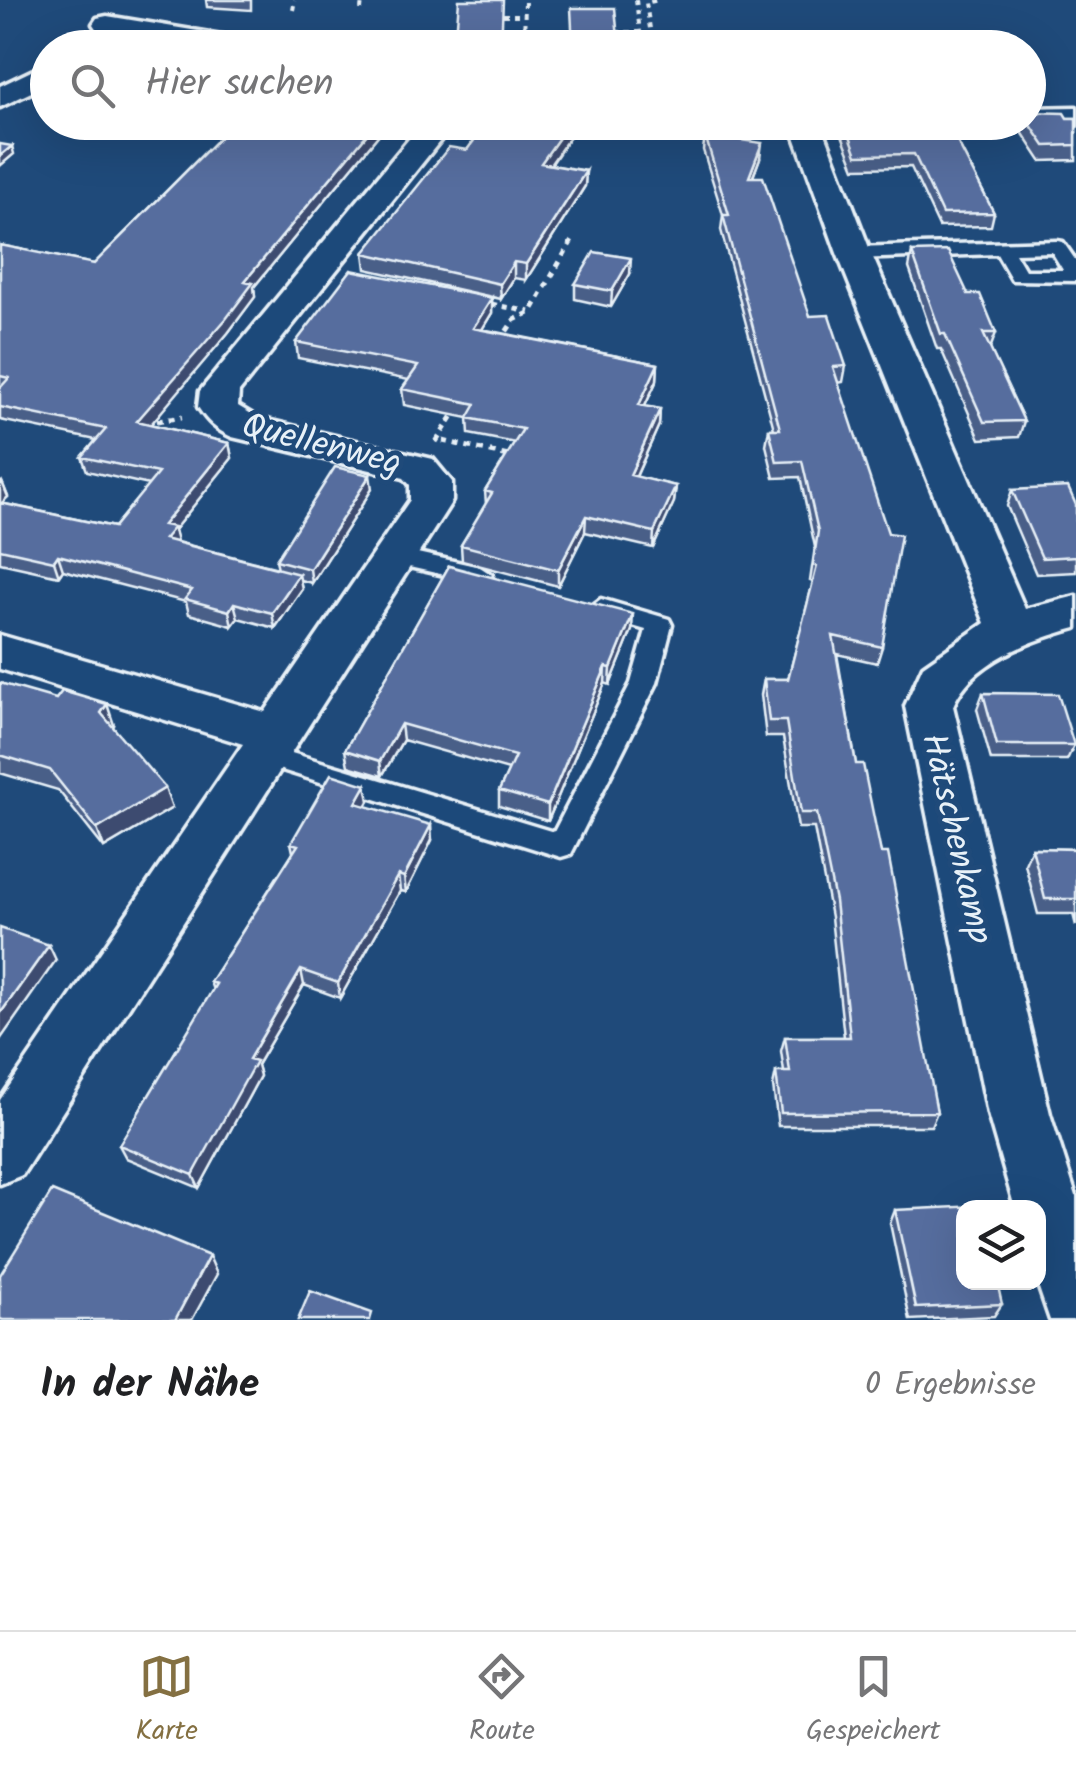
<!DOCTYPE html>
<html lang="de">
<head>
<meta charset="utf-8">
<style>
  :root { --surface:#fff; --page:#f6f6f6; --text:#202124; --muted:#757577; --line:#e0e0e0; --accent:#847042 }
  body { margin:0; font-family:Kalam,sans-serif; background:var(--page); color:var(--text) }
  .controls { position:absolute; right:30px; bottom:30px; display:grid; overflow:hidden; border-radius:20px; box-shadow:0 10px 40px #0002 }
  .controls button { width:90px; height:90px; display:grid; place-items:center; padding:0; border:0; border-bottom:2px solid var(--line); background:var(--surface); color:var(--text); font:50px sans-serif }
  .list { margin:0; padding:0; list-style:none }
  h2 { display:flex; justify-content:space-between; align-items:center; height:130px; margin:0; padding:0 40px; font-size:42px }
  h2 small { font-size:32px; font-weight:400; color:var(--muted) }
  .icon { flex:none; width:55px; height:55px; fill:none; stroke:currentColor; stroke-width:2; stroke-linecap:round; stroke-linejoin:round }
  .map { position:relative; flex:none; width:1076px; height:1320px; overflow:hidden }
  .search { position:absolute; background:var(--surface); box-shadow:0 10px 40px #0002; left:30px; right:30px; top:30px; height:110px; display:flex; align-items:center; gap:25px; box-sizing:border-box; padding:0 35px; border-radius:55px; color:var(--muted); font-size:38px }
  .sheet { height:310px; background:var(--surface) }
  nav { display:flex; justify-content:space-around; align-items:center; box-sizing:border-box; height:140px; border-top:2px solid var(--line); background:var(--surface); font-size:28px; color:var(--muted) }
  nav a { display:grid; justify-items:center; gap:5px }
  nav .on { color:var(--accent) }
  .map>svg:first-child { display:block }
</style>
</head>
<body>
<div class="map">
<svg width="1076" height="1320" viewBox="0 0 1076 1320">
  <rect width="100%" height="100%" fill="#1f4a7a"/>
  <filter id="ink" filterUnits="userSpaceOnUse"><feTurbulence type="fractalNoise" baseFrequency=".01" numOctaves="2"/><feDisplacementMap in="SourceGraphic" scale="20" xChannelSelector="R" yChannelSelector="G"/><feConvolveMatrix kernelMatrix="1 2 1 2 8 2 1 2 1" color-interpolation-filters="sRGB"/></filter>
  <g filter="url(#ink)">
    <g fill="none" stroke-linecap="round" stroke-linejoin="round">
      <defs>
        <path id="service" d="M1057,241L1063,242L1076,261V281L1012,280L997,254L854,259L845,253L854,247ZM1052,252L1063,270H1025L1015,253Z
          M395,548L480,567L492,575L480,583L387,562L383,556Z
          M601,599L669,619L672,625L657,683L571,854L561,857L256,762L252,755L256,748L265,745L554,832L631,683L646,630L592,614L589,608Z"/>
        <path id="minor" d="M107,16L246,39L260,48H194L97,30L93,24L97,18Z
          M48,63V84L0,107V86Z
          M1076,107V125L1016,122H1028V108Z
          M423,122H455L239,392L238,406L258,418L433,459L452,482V501L22,1175L0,1184V1100L243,744L0,669V635L265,712L410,500V485L404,478L232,437C215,429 208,422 198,407L200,391Z
          M743,122H863L848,131H824L871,253L1025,609L1076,596V628C1033,640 971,661 953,706L1050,1114L1076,1196V1320H1050L1037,1282L1038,1208H1015L988,1114L905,706L923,666L985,623L837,253L793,131H758Z"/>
      </defs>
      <use href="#service" stroke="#e8f1f8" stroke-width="7"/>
      <use href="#minor" stroke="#e8f1f8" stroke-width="7"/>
      <path stroke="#e8f1f8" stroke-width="4" stroke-dasharray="5 5" stroke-linecap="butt" d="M636,0L642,48
        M293,10L295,0
        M361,10L362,0
        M503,15H525
        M616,32H640
        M502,45H524L525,0
        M653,48L646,3L658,0"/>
      <path stroke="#e8f1f8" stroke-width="5" stroke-dasharray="6 6" stroke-linecap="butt" d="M491,304L530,312
        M500,341L514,320L531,312L574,237
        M145,423L182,417
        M443,441L513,457
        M436,442L456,411"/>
      <use href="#service" fill="#1f4a7a" fill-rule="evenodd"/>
      <use href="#minor" fill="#1f4a7a" fill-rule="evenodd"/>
    </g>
    <path fill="#4a5e88" stroke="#e8f1f8" stroke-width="2.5" d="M206,0H251V10L207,7Z
      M1028,67L1047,89L1043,104L1028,105Z
      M1028,112L1067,118H1076V160L1041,161L1018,126L1019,122H1028Z
      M217,122H389L254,287L255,297L228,333L150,424L229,443L232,458L174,530L177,542L278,568L276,560L372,489L312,583L300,580L302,589L275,628L238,618L232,626L189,614L186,602L63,570L59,576L0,563V482H2L8,497L1,503L114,527L149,485L87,471L82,457L96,440L0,420V245L94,264L229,128L218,127Z
      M488,122H580L551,165L586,171L585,186L526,280L514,278L501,299L366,269L364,253L467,150Z
      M844,122H947L994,213L991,226L939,227L911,167L855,168L842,135Z
      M705,135L760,158L753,177L810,316L846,366L843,382L838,383L882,647L877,663L837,654L856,764L881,853L937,1112L931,1126H778L773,1086L776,1072H784L781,1051L785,1037H844L831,917L814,828H798L783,737H766L761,695L764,679H788L813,582L810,581L815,547L800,477L774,478L766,445L769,429H774L721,230L723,215L703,150Z
      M912,252L968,294L996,333L990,349L1024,421L1019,437L980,439L941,349H937L909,268Z
      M630,274L611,307L575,299V284Z
      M492,298V313L482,329L658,364L657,380L645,406L660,409L659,425L636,477L676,486L674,502L653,548L585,532L558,586L462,561L461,545L486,504L485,491L515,443L469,434L468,418L404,405L402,389L409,380L298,358L296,342Z
      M1012,490L1076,505V572L1036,574L1007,506Z
      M449,566L632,630L610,685L605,683L548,821L499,806V791L509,770L403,740L382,776L348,766L345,750Z
      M0,683L114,725L113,727L172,808L104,848L58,790L0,773Z
      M983,693L1074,745L1067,760H991L977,709Z
      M369,801L366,806L432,840L406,892L400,891L340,998L304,985L257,1065L260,1076L199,1188L126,1158L119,1145L213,990L210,982L293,852L291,843Z
      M1032,848L1076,849V926L1073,914H1038L1025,864Z
      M895,1210L1002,1304L994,1316L910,1320L890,1223Z"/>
    <path fill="#3c4c6f" stroke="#e8f1f8" stroke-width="2.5" d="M377,122H389L254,287L255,297L228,333L141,436L137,421L245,281Z
      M570,122H580L541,178V163Z
      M762,143L760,158L747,192L749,177Z
      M12,146L14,154L0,166V156Z
      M586,171L585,186L526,280V264Z
      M631,258L630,274L611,307L612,291Z
      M514,262V278L501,299L500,284Z
      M492,298V313L474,343L473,328Z
      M658,364L657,380L638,421L639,405Z
      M660,409L659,425L629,492L630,475Z
      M229,443L232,458L174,530L177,542L168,553L163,525Z
      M370,475L372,489L312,583L310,569Z
      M2,482L8,497L0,505V485Z
      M676,486L674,502L653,548L654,532Z
      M586,516L585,532L558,586V570Z
      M58,555L63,570L59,576L54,561Z
      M299,574L302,589L275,628L272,613Z
      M234,603L238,618L232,626L229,611Z
      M633,614L632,630L610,685L611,668Z
      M606,667L605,683L548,821V805Z
      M107,704L114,725L108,733L101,713Z
      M401,724L403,740L382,776L380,761Z
      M366,785L369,801L359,819L356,803Z
      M165,788L172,808L104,848L97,829Z
      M431,825L432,840L406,892L404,877Z
      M398,875L400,891L340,998L338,983Z
      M49,945L56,960L0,1040V1014Z
      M301,970L304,985L257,1065L260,1076L199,1188L193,1175L249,1059Z
      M209,1256L217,1274L192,1320H175Z"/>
    <path fill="#566d9e" stroke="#e8f1f8" stroke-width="2.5" d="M459,0H503L501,48H455Z
      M571,8H615L619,48H573Z
      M138,43L162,48H132Z
      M1028,67H1032L1047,89L1029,91L1028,98Z
      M1028,112L1064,113L1067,118H1076V145L1045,146L1028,121Z
      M235,122H377L245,281L253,283L226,319L137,421L229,443L163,525L174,527L164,539L299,574L272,613L234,603L229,611L185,599L192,590L58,555L54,561L0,549V503L114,527L158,473L82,457L106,429L0,407V388L9,378L0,376V245L94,264Z
      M488,122H570L541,163L586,171L526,264L514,262L500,284L364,253L449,147L467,150Z
      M845,122H947L994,213L942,214L914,154L857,155Z
      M705,135L762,143L749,177H763L810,316L829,315L846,366L833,367L867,470L888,533L901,535L882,647L833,636L856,764H863L881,853H888L937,1112L781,1113L776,1072H790L785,1037H850L835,901L817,813H801L786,721H769L764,679H788L817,566L813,565L818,531L802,461L777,462L769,429H780L723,215H729Z
      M0,144L12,146L0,156Z
      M948,251L968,294H980L996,333H983L1024,421L984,422L945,334H941L912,252Z
      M594,252L631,258L612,291L575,284Z
      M351,270L492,298L473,328L658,364L639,405L660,409L630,475L676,486L654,532L586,516L558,570L461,545L492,493L485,491L523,429L468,418L476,404L402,389L418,366L296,342Z
      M335,467L370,475L310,569L276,560Z
      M1068,487L1076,505V556L1042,558L1012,490Z
      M449,566L633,614L611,668L606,667L548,805L499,791L515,756L401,724L380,761L345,750Z
      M0,683L56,699L62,691L107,704L101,713L165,788L97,829L50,770L0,755Z
      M983,693L1058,694L1074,745H997Z
      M331,774L366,785L356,803L431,825L404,877L398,875L338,983L301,970L249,1059L256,1061L193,1175L119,1145L216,984L210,982L298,845L291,843Z
      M1032,848L1076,849V899H1045Z
      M0,928L49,945L0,1014Z
      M52,1191L209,1256L175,1320H3L0,1319V1275Z
      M978,1206V1208H964V1282H997L1002,1304L916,1308L895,1210Z
      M310,1291L372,1313L370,1320H298Z"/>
  </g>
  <g text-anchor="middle" stroke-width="10" stroke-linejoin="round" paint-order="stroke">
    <g font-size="35" fill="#e8f1f8" stroke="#1f4a7a">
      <text transform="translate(322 443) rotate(14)" y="12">Quellenweg</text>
      <text transform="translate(958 838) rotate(77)" y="12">Hätschenkamp</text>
    </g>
  </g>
</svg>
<div class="controls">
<button><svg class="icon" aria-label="layers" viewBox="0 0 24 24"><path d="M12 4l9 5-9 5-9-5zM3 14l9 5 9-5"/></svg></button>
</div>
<div class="search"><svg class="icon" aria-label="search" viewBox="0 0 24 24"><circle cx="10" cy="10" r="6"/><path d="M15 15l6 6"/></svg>Hier suchen</div>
</div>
<section class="sheet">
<h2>In der Nähe<small>0 Ergebnisse</small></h2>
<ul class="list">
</ul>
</section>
<nav>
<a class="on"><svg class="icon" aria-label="map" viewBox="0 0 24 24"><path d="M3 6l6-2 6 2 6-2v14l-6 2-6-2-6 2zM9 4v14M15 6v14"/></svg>Karte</a>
<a><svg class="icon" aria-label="directions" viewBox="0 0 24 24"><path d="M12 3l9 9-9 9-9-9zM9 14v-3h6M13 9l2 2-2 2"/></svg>Route</a>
<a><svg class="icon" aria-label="saved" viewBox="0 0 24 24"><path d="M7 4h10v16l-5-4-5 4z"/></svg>Gespeichert</a>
</nav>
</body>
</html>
